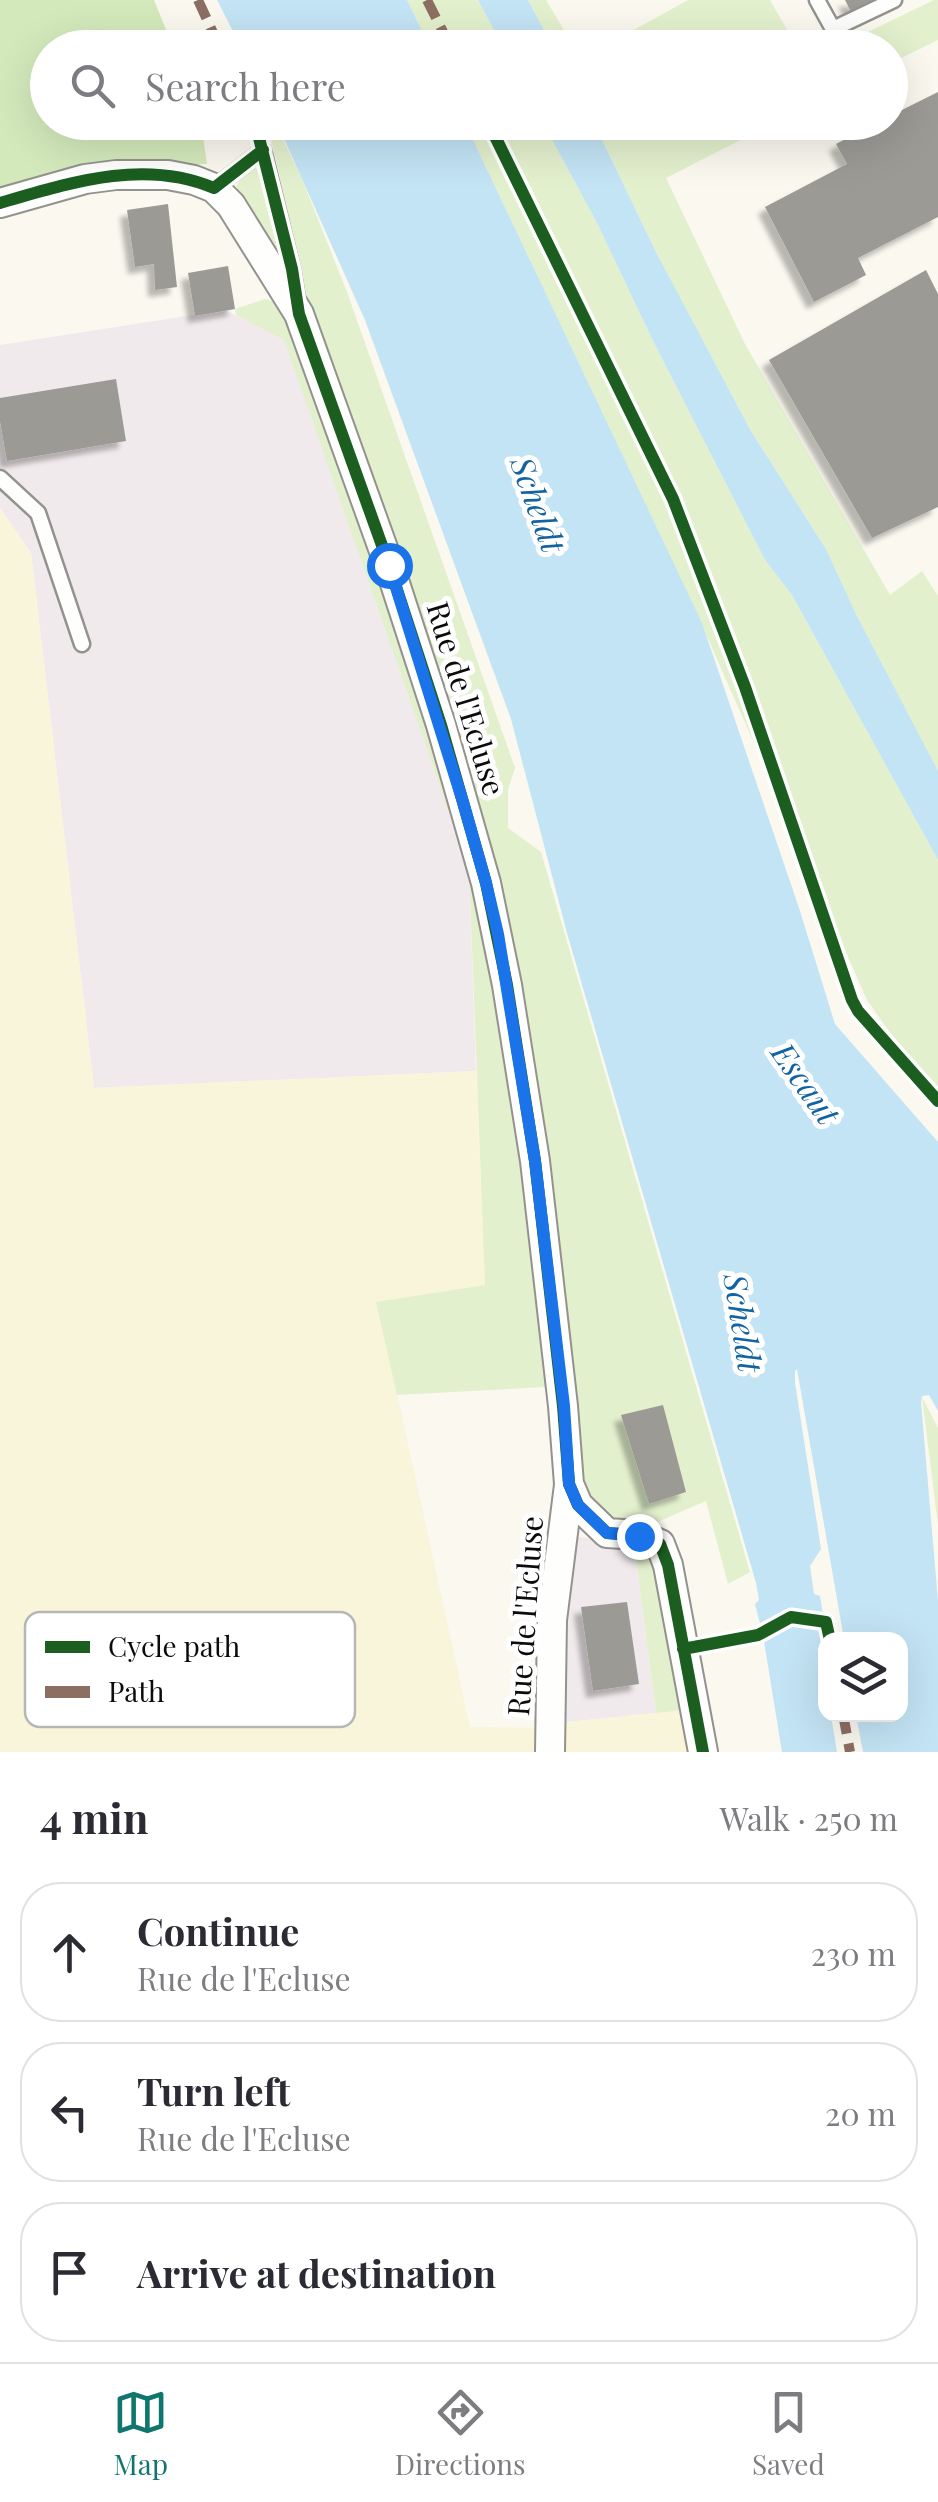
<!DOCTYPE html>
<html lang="en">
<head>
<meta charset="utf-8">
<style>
  :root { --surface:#fff; --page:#f7f7f7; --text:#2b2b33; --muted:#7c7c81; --line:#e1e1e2; --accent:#0f766e }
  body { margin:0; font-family:"Playfair Display",serif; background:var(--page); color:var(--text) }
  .controls { position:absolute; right:30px; bottom:30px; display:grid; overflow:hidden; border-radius:20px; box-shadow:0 10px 40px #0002 }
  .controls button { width:90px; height:90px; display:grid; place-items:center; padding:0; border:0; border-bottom:2px solid var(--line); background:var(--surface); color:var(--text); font:50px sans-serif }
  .stop { position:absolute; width:30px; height:30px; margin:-22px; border:8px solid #1a73e8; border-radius:50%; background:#fff }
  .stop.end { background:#1a73e8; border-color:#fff; box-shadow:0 2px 10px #0008 }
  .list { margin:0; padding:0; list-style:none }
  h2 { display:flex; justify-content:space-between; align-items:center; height:130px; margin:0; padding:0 40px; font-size:42px }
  h2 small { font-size:32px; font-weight:400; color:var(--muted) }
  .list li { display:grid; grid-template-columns:65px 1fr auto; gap:30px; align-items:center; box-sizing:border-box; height:140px; margin:0 20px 20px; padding:0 20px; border:2px solid var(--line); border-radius:40px }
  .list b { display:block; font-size:38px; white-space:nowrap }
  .list p { margin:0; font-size:32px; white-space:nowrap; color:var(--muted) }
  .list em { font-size:32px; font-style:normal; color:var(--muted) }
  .icon { flex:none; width:55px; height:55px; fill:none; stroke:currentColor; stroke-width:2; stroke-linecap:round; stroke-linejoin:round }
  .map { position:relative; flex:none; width:938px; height:1752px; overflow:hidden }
  .search { position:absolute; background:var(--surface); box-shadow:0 10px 40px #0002; left:30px; right:30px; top:30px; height:110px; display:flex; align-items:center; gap:25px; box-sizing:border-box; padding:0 35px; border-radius:55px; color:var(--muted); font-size:38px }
  .sheet { height:610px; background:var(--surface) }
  nav { display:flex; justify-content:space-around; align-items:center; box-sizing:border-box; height:140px; border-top:2px solid var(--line); background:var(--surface); font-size:28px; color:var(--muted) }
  nav a { display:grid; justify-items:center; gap:5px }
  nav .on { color:var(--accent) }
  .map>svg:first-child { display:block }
</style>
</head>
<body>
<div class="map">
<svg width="938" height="1752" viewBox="0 0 938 1752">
  <defs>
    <filter id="shadow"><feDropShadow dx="-7" dy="7" stdDeviation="2.5" flood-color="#0004"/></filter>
  </defs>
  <rect width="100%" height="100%" fill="#faf8ef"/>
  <path fill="#f1eaed" d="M225,310L284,339L469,870L476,1071L94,1088L31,553L0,508V345Z
    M572,1536L634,1544L656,1713L558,1723Z"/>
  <path fill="#f8f5da" d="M0,508L31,553L94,1088L476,1071L485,1285L377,1302L470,1727L540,1728L542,1752H0Z
    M693,1709L700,1752H558V1723Z"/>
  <path fill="#e3f0cd" d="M407,0H478L503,47H430Z
    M528,0H546L574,47H553Z
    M688,0H770L797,47H603Z
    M934,0H938V40L891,63L890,48L837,47Z
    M264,123H275L302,179L347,292L515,768L508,789V828L541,852L750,1572L728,1584L706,1501L627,1535L607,1533L567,1451L545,1387L397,1395L376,1302L485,1285L469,870L284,340L236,315L235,309L265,299L298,308L308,300L271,139Z
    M465,123H543L597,223L653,341L765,560L792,595L938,860V1100L867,1000L698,616Z
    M594,123H774L666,178L745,344L890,595L922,571L938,596V772L857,616L826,549L751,431L655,250Z
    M255,168L260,170C271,200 279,230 283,263C274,250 234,197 237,185C239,177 249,172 255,168Z
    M922,1397L938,1428V1525Z
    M634,1544L657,1554L693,1709L656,1713Z"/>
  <path fill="#d3e9bb" d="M0,0H154L173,47L48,48V122L201,123L207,164H141L0,191Z"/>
  <path fill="#c3e4f5" d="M217,0H407L430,47H241Z
    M478,0H528L553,47H503Z
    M277,123H465L702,623L799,908L835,1024L938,1142V1411L929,1395L922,1396L921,1402L938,1601V1752H863L856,1715L900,1714V1640L844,1639L797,1369L795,1371V1383L821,1549L810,1566L814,1594L820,1596L825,1627H819L825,1674L826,1714L831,1715L837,1752H782L763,1635L755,1604L759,1600L756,1583L567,933L511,719L365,320Z
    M543,123H594L655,250L751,431L826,549L857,616L938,771V860L792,595L765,560L653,341L597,223Z"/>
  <path fill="#9c9a95" filter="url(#shadow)" d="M845,0H873L851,12Z
    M938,92V217L858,258L866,275L814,302L765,207L847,164L836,144L878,122H890V116Z
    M168,204L177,287L155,290L154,264L135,267L127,210Z
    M228,266L235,309L195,316L188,273Z
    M926,270L938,294V507L872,538L769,360Z
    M116,379L126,441L7,461L0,421V398Z
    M663,1405L686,1492L649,1504L621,1415Z
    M627,1602L639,1684L593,1691L581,1607Z"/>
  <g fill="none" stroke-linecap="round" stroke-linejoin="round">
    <defs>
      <path id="service" d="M817,0L833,29L894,0
        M214,188L263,150L292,269L297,298
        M0,478L38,513L82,644"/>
      <path id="minor" d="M0,203L85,179L116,175H168L194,180L214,188L231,205L299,314L389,565L441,725L486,883L507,985L535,1161L563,1406L569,1484L578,1505L607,1533L639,1535L660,1544L668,1565L703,1752
        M550,1752L552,1620L569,1485"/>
    </defs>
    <use href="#service" stroke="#93928e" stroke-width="19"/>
    <use href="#minor" stroke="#93928e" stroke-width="32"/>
    <use href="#service" stroke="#fefefd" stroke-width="14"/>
    <use href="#minor" stroke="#fefefd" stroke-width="28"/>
    <path stroke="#8d6e63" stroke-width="10" stroke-dasharray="20 10" stroke-linecap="butt" d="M198,0L220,48
      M427,0L451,48
      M843,1714L850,1752"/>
    <defs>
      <path id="cycleway" d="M255,122L292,269L299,314L389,565L441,725L486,883L507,985L535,1161L563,1406L569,1484L578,1505L607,1533L639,1535L660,1544L668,1565L703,1752
        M488,122L673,499L745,687L852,1000L858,1011L938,1101
        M0,203C69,183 144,158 214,188L263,150
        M683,1649L758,1635L791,1617L826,1622L830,1640"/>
    </defs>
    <use href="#cycleway" stroke="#fff" stroke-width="19"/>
    <use href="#cycleway" stroke="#1b5e20" stroke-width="12"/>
  </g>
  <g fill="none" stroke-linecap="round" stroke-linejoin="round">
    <path stroke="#1a73e8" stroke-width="12" d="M389,565L463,802L486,883L498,934L535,1161L564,1406L569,1484L578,1505L607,1533L639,1536"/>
  </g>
  <g text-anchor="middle" stroke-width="10" stroke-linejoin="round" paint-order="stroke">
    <g font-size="30" fill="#0b0b0b" stroke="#fff">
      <text transform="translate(465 699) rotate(73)" y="10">Rue de l'Ecluse</text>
      <text transform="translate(526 1616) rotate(-86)" y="10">Rue de l'Ecluse</text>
    </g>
    <g font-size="32" font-style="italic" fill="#1163a1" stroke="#fff">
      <text transform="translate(537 505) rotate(70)" y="11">Scheldt</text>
      <text transform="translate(805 1084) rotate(55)" y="11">Escaut</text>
      <text transform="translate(742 1323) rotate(81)" y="11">Scheldt</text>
    </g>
  </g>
  <rect x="25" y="1612" width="330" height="115" rx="15" fill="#fff" stroke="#b6b6b6" stroke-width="2.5"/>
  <rect x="45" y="1641" width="45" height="12" fill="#1b5e20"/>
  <rect x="45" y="1686" width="45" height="12" fill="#8d6e63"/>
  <g font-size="28" fill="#0b0b0b">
    <text x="108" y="1657">Cycle path</text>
    <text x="108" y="1702">Path</text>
  </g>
</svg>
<div class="controls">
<button><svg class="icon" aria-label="layers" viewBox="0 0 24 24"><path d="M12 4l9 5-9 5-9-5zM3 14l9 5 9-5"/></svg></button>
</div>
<div class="stop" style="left:389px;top:565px"></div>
<div class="stop end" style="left:639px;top:1536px"></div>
<div class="search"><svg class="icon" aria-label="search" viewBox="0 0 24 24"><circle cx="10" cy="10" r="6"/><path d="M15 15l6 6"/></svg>Search here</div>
</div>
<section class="sheet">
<h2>4 min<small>Walk · 250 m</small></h2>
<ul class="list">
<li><svg class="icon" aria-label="ahead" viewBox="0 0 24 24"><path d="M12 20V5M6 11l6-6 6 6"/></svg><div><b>Continue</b><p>Rue de l'Ecluse</p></div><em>230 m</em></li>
<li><svg class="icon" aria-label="left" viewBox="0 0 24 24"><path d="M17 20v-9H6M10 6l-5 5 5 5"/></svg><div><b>Turn left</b><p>Rue de l'Ecluse</p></div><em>20 m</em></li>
<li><svg class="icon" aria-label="arrive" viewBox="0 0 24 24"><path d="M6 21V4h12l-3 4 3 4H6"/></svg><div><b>Arrive at destination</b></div></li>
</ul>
</section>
<nav>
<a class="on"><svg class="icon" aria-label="map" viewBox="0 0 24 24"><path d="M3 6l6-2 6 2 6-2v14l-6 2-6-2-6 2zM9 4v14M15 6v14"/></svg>Map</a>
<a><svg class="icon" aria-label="directions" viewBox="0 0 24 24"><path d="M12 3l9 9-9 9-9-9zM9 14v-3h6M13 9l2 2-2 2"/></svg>Directions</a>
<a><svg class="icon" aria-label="saved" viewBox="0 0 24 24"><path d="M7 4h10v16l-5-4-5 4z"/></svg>Saved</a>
</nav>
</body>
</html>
